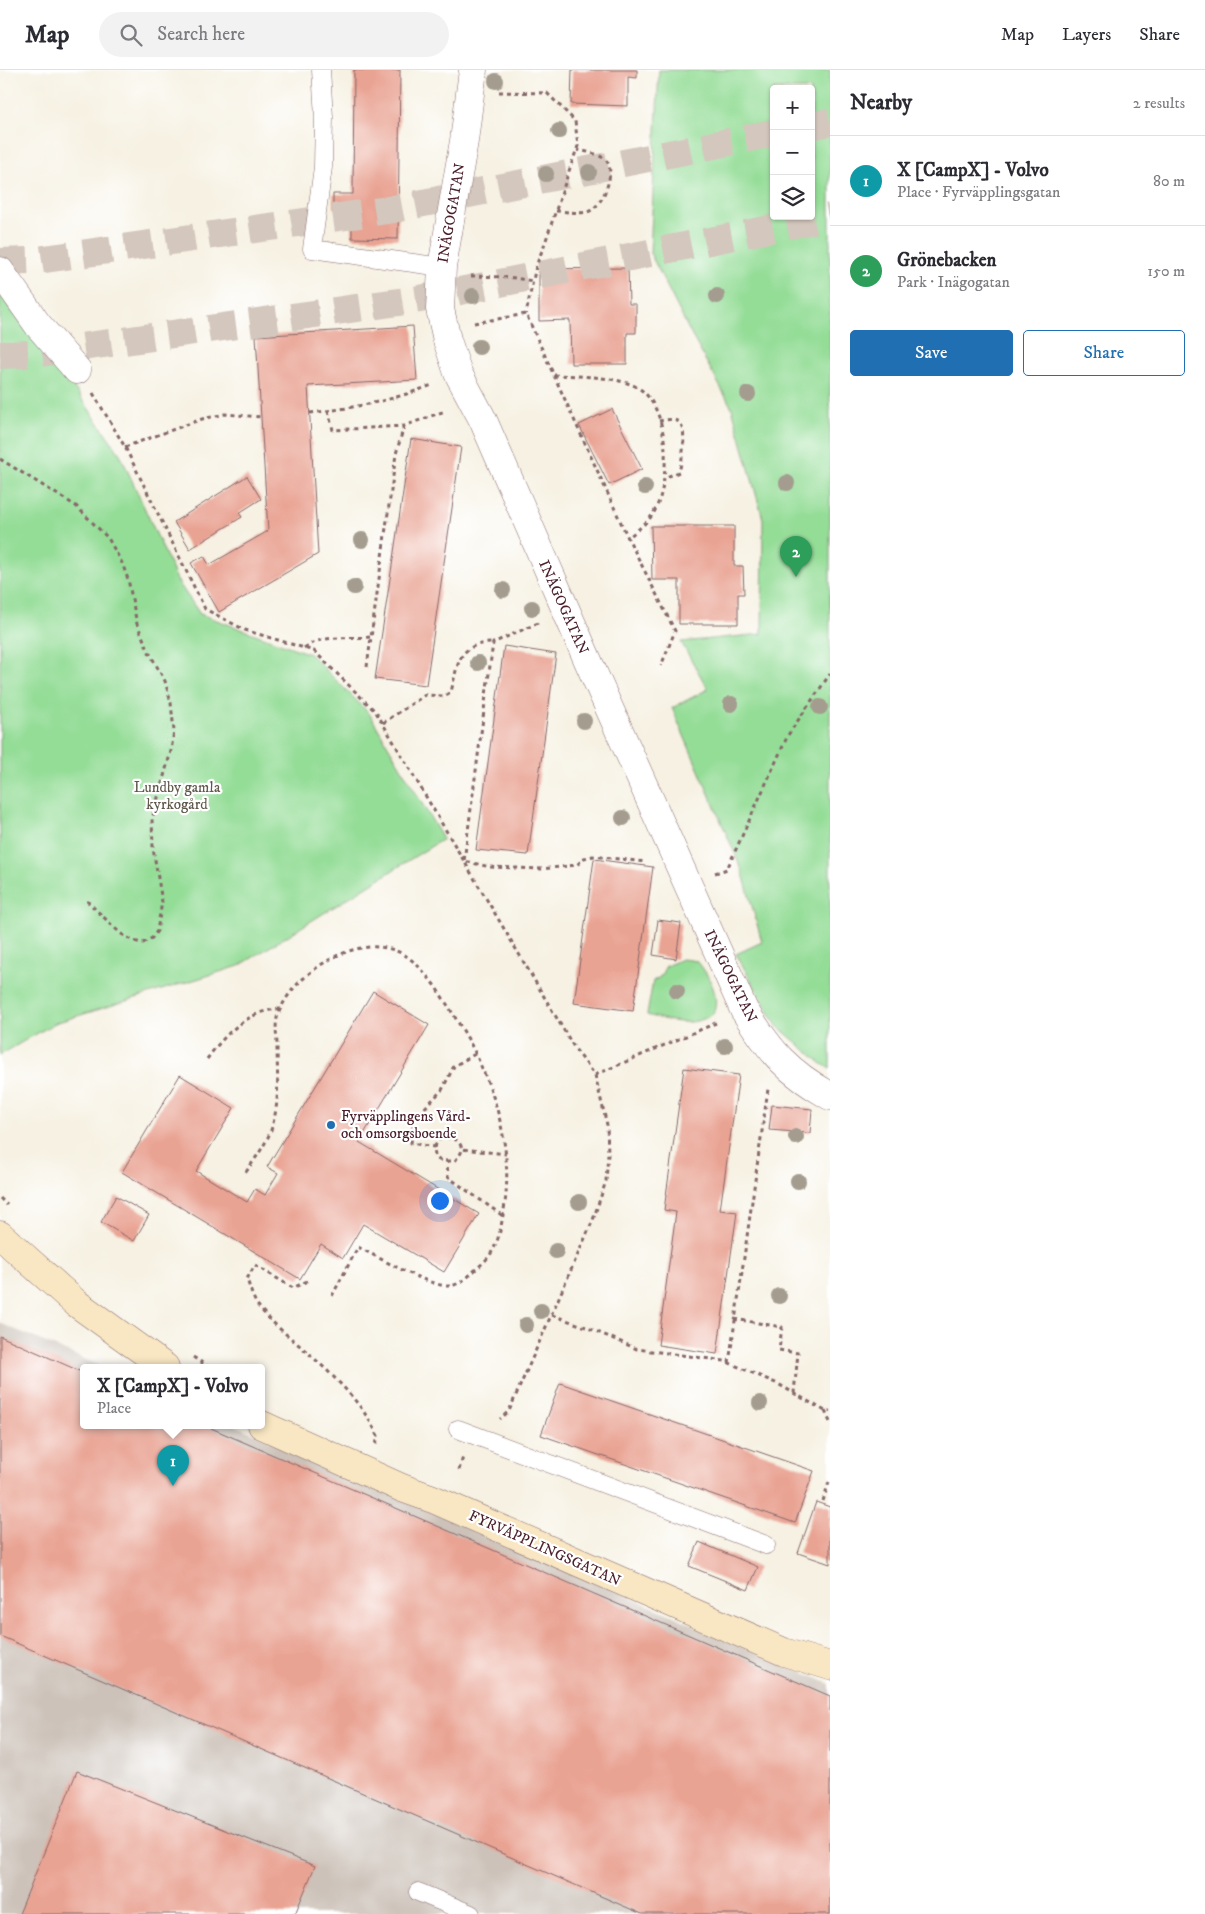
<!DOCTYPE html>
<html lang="en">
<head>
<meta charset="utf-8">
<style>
  :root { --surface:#fff; --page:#f2f2f3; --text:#2b2b33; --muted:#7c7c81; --line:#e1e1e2; --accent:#1f6fb2 }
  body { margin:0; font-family:"IM FELL DW Pica",serif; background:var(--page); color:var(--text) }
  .controls { position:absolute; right:15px; top:15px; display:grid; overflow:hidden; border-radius:5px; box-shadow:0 1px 4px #0004 }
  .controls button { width:45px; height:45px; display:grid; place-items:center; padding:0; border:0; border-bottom:1px solid var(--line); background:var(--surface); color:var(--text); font:25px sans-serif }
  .you { position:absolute; left:439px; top:1130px; width:18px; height:18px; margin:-12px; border:4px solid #fff; border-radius:50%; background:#1a73e8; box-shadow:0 0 0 8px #1a73e833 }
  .badge { display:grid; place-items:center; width:32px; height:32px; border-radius:50%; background:var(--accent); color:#fff; font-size:16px; font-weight:700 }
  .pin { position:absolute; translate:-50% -41px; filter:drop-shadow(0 1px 2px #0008) }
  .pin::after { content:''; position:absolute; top:26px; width:18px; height:15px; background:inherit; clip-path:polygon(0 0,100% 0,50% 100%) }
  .popup { position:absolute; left:80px; top:1294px; width:185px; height:65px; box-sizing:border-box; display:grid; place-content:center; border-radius:5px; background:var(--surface); filter:drop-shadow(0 1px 4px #0005); font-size:16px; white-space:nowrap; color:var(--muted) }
  .popup b { font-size:19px; color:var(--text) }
  .popup::after { content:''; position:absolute; left:50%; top:100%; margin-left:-10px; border:10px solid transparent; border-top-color:var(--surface) }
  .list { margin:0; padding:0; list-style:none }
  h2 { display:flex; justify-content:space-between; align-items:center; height:65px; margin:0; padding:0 20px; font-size:21px }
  h2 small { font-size:16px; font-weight:400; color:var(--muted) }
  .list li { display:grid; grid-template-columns:32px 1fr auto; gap:15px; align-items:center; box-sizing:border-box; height:90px; padding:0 20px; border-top:1px solid var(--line) }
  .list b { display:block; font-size:19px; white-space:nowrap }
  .list p { margin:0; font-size:16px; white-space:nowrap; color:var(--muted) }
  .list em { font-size:16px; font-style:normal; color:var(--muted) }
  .actions { display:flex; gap:10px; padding:15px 20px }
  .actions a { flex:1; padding:11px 0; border:1px solid var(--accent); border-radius:5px; text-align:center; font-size:18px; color:var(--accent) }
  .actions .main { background:var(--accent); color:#fff }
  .icon { flex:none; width:28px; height:28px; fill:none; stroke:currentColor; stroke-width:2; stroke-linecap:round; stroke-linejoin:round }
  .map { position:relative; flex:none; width:830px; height:1844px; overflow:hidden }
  header { display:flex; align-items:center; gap:30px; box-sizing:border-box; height:70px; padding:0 25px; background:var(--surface); border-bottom:1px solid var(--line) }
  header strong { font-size:24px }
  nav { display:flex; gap:28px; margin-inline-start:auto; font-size:18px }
  .search { width:350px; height:45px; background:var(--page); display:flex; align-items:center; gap:12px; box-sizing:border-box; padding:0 18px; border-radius:28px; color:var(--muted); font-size:19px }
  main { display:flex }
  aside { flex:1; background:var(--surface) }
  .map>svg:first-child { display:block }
</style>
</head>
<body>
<header>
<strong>Map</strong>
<div class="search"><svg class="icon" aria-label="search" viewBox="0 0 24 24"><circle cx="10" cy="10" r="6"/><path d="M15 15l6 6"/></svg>Search here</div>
<nav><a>Map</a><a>Layers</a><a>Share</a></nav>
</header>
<main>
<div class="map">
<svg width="830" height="1844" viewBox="0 0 830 1844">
  <rect width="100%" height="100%" fill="#fff"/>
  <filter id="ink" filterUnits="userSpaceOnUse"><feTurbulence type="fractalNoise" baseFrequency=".02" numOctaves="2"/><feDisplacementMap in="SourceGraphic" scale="10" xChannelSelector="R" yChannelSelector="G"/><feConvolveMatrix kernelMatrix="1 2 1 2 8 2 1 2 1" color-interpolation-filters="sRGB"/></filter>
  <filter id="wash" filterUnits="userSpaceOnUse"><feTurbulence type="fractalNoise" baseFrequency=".0096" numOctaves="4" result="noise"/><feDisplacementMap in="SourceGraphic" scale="20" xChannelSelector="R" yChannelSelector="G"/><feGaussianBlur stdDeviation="1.12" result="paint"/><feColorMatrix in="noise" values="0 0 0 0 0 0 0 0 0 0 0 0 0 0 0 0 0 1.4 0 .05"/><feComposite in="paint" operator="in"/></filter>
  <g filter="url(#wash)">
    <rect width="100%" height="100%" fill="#f6f1e2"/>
    <path fill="#ccc2b9" d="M0,1253L102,1297H84V1355H234L830,1614V1844H0Z"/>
    <path fill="#94dd97" stroke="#6f7e61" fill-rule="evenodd" d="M659,0H830V998L822,994L777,956L736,884L762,872L742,800L672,638L708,619L681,572L762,564L763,449L732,338L692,266L650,183ZM774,19H811V146H774Z
      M0,219L59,296L120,384L178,512L200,544L310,584L369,643L443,769L239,896L55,953L0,985Z
      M682,889L697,891C709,905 721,927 713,944C693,958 669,951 647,945L653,911L660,907L666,896Z"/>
    <g id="blocks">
      <path fill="#e9a393" d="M354,0H400L398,169L352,168V139L333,138V124H353Z
        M572,0H637V8L628,7V36L571,34Z
        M628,198L629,234H636V263H627V294H571L570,250L539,251V199Z
        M413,256L417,310L308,316L318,484L219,542L191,493L204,486L209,495L268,461L256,266Z
        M612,339L642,399L609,415L579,355Z
        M411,369L461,377L426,615L375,609Z
        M247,406L261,429L239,443L242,447L190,479L174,452Z
        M651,456H734V496H743L744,524H738V554H679V510H652Z
        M504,576L556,584L528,785L476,780Z
        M594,789L653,797L633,941L574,933Z
        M658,850L681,853L676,889L653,885Z
        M373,921L429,955L359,1072L479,1144L444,1202L363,1154L343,1188L321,1174L300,1209L122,1102L180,1005L234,1038L196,1101L247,1132L255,1119L265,1125L278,1103L267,1097Z
        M684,998L739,1005L720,1140L737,1142L717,1284L658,1275L676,1142L664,1140Z
        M772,1035L812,1039L810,1063L769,1060Z
        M116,1126L149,1145L134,1171L101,1152Z
        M0,1266L84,1303V1355H204L830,1626V1844H642L0,1566Z
        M560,1313L814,1401L795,1453L541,1365Z
        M816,1432L830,1437V1494L798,1483Z
        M699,1472L758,1497L748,1520L689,1496Z
        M77,1701L315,1796L295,1844H19Z"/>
    </g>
  </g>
  <g filter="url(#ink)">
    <use href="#blocks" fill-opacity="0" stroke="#86686b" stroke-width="1"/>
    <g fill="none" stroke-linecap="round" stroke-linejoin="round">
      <path stroke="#d4c7bd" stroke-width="28" stroke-dasharray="28 14" stroke-linecap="butt" d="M811,56L830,52
        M0,192L31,191L388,140L774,63
        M0,285L32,284L420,229L830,147"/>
      <defs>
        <path id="lane" d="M321,0L324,47L323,97L312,179L442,197
          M458,1359L766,1475
          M418,1822L471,1844"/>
        <path id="street" d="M473,0L464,71L442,197L440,239L447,270L458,303L483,350L589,593L744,940C771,982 786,1001 830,1026
          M0,201L38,255L77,300"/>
        <path id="secondary" d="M0,1165L76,1233L165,1297
          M262,1355L402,1418L433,1429L784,1582L830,1596"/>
      </defs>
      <use href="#lane" stroke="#86686b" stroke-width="19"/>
      <use href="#street" stroke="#86686b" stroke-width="29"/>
      <use href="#secondary" stroke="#86686b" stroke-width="29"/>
      <path stroke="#86686b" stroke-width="3" stroke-dasharray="4 4" stroke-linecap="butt" d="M499,22L547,23L575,51L578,76L570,98L545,173L536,196L526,244
        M556,141C565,141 578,144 587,142C602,139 617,101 606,90C598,83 587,82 577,80
        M471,206L508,207L533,211
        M474,253L526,244L628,468L675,561L661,596
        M554,305C576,306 621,306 640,319C671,341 671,414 653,444C647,453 636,461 628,468
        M93,323L125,377L205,539L245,560L314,581L376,642L575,979L595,1005L607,1055L608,1084L606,1111L593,1150L509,1341L500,1349
        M328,341L333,360L404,356L445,341
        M310,343C354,338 391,331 432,315
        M659,351C665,350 673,348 679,352C688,360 682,391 679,402L664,408
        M125,377L202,349L225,344L261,347
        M0,389L76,436L108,468L122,493L128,509L137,554L149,582L165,611L171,633L174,661L171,681L152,749L153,778L162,832L157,861L152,868L143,873L133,871L120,863L87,831
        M538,553L493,573L464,791L490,797L542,799L577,795L584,788L593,786L646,792
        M304,578C323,564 348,569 371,567
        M367,597L396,384L404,356
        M383,653L425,625L444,626L451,622C458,595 457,573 493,573
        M715,803L727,799L788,665L830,604
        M475,984L454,996L442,1020L414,1049L411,1073L434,1077L435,1087L439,1090L447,1091L448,1107L503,1146
        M207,989C225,964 248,940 281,939
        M595,1005L716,953
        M434,1077L441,1068C451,1067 459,1068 462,1079
        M447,1091H455L461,1083L462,1079L506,1084
        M246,1102C256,1087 269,1071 273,1053C280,1029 277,1001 277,976C277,968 275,957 277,948C281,934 292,918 304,908C329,885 370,866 403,884C423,896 438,920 450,939C461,957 473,976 481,996C502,1042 513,1095 503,1145C501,1157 499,1169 493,1180C489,1188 481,1195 474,1201C468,1207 460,1214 451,1216C431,1218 378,1187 358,1177L332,1226
        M0,1128L7,1135
        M307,1211L293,1218L255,1195L247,1209C250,1218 253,1230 259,1237C272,1254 290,1267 307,1282C333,1305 363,1334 378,1366L376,1375
        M552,1245L586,1257L637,1279L725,1291L778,1314L825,1341H830
        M734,1249L782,1257L779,1280L798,1283L794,1323
        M193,1287L209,1297
        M729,1293L768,1019
        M825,1341L830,1352
        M459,1400L463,1387
        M823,1431L830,1409"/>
      <use href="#lane" stroke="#fff" stroke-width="18"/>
      <use href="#street" stroke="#fff" stroke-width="28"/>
      <use href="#secondary" stroke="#f9e7c3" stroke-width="28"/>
    </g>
    <g fill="#a49d8f">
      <circle cx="496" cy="11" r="8"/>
      <circle cx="559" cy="61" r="8"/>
      <circle cx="589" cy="102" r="8"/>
      <circle cx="546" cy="104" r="8"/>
      <circle cx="473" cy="226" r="8"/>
      <circle cx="717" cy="226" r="8"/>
      <circle cx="479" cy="277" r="8"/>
      <circle cx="748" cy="324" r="8"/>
      <circle cx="787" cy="413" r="8"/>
      <circle cx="645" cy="417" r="8"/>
      <circle cx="362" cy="470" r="8"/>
      <circle cx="354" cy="517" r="8"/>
      <circle cx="503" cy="520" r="8"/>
      <circle cx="532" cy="538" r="8"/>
      <circle cx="478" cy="593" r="8"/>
      <circle cx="731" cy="634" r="8"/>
      <circle cx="820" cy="637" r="8"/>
      <circle cx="584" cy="651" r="8"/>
      <circle cx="623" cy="748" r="8"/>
      <circle cx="677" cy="921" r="8"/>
      <circle cx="725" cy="976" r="8"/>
      <circle cx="796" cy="1067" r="8"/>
      <circle cx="798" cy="1111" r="8"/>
      <circle cx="579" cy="1132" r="8"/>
      <circle cx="556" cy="1181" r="8"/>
      <circle cx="779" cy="1226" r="8"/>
      <circle cx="541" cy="1241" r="8"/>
      <circle cx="526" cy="1255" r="8"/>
      <circle cx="760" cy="1333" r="8"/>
    </g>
  </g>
  <circle fill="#1f6fb2" stroke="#fff" stroke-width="2" cx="331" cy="1055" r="5"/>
  <g text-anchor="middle" stroke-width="4.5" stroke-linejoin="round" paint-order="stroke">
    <g font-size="15" fill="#4a1f2b" stroke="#fff">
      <text transform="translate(451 143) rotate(-80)" y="5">INÄGOGATAN</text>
      <text transform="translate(564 537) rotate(66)" y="5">INÄGOGATAN</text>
      <text transform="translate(731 906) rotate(64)" y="5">INÄGOGATAN</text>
      <text transform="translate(545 1478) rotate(24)" y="5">FYRVÄPPLINGSGATAN</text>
    </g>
    <g font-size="15" fill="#60584b" stroke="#fff">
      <text x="177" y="722">Lundby gamla<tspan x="177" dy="17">kyrkogård</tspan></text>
    </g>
    <g font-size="15" fill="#4a1f2b" stroke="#fff" text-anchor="start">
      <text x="341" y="1051">Fyrväpplingens Vård-<tspan x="341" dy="17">och omsorgsboende</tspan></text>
    </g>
  </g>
</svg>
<div class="controls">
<button>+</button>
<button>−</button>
<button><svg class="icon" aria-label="layers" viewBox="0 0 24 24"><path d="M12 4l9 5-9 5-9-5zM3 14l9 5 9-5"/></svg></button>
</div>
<div class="you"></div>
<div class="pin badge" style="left:173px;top:1416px;background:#0f9aa8">1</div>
<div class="popup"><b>X [CampX] - Volvo</b>Place</div>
<div class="pin badge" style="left:796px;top:507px;background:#2e9e5b">2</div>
</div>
<aside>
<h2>Nearby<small>2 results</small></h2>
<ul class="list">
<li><span class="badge" style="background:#0f9aa8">1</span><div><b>X [CampX] - Volvo</b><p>Place · Fyrväpplingsgatan</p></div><em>80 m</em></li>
<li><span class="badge" style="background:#2e9e5b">2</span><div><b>Grönebacken</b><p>Park · Inägogatan</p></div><em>150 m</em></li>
</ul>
<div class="actions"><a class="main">Save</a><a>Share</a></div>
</aside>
</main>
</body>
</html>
